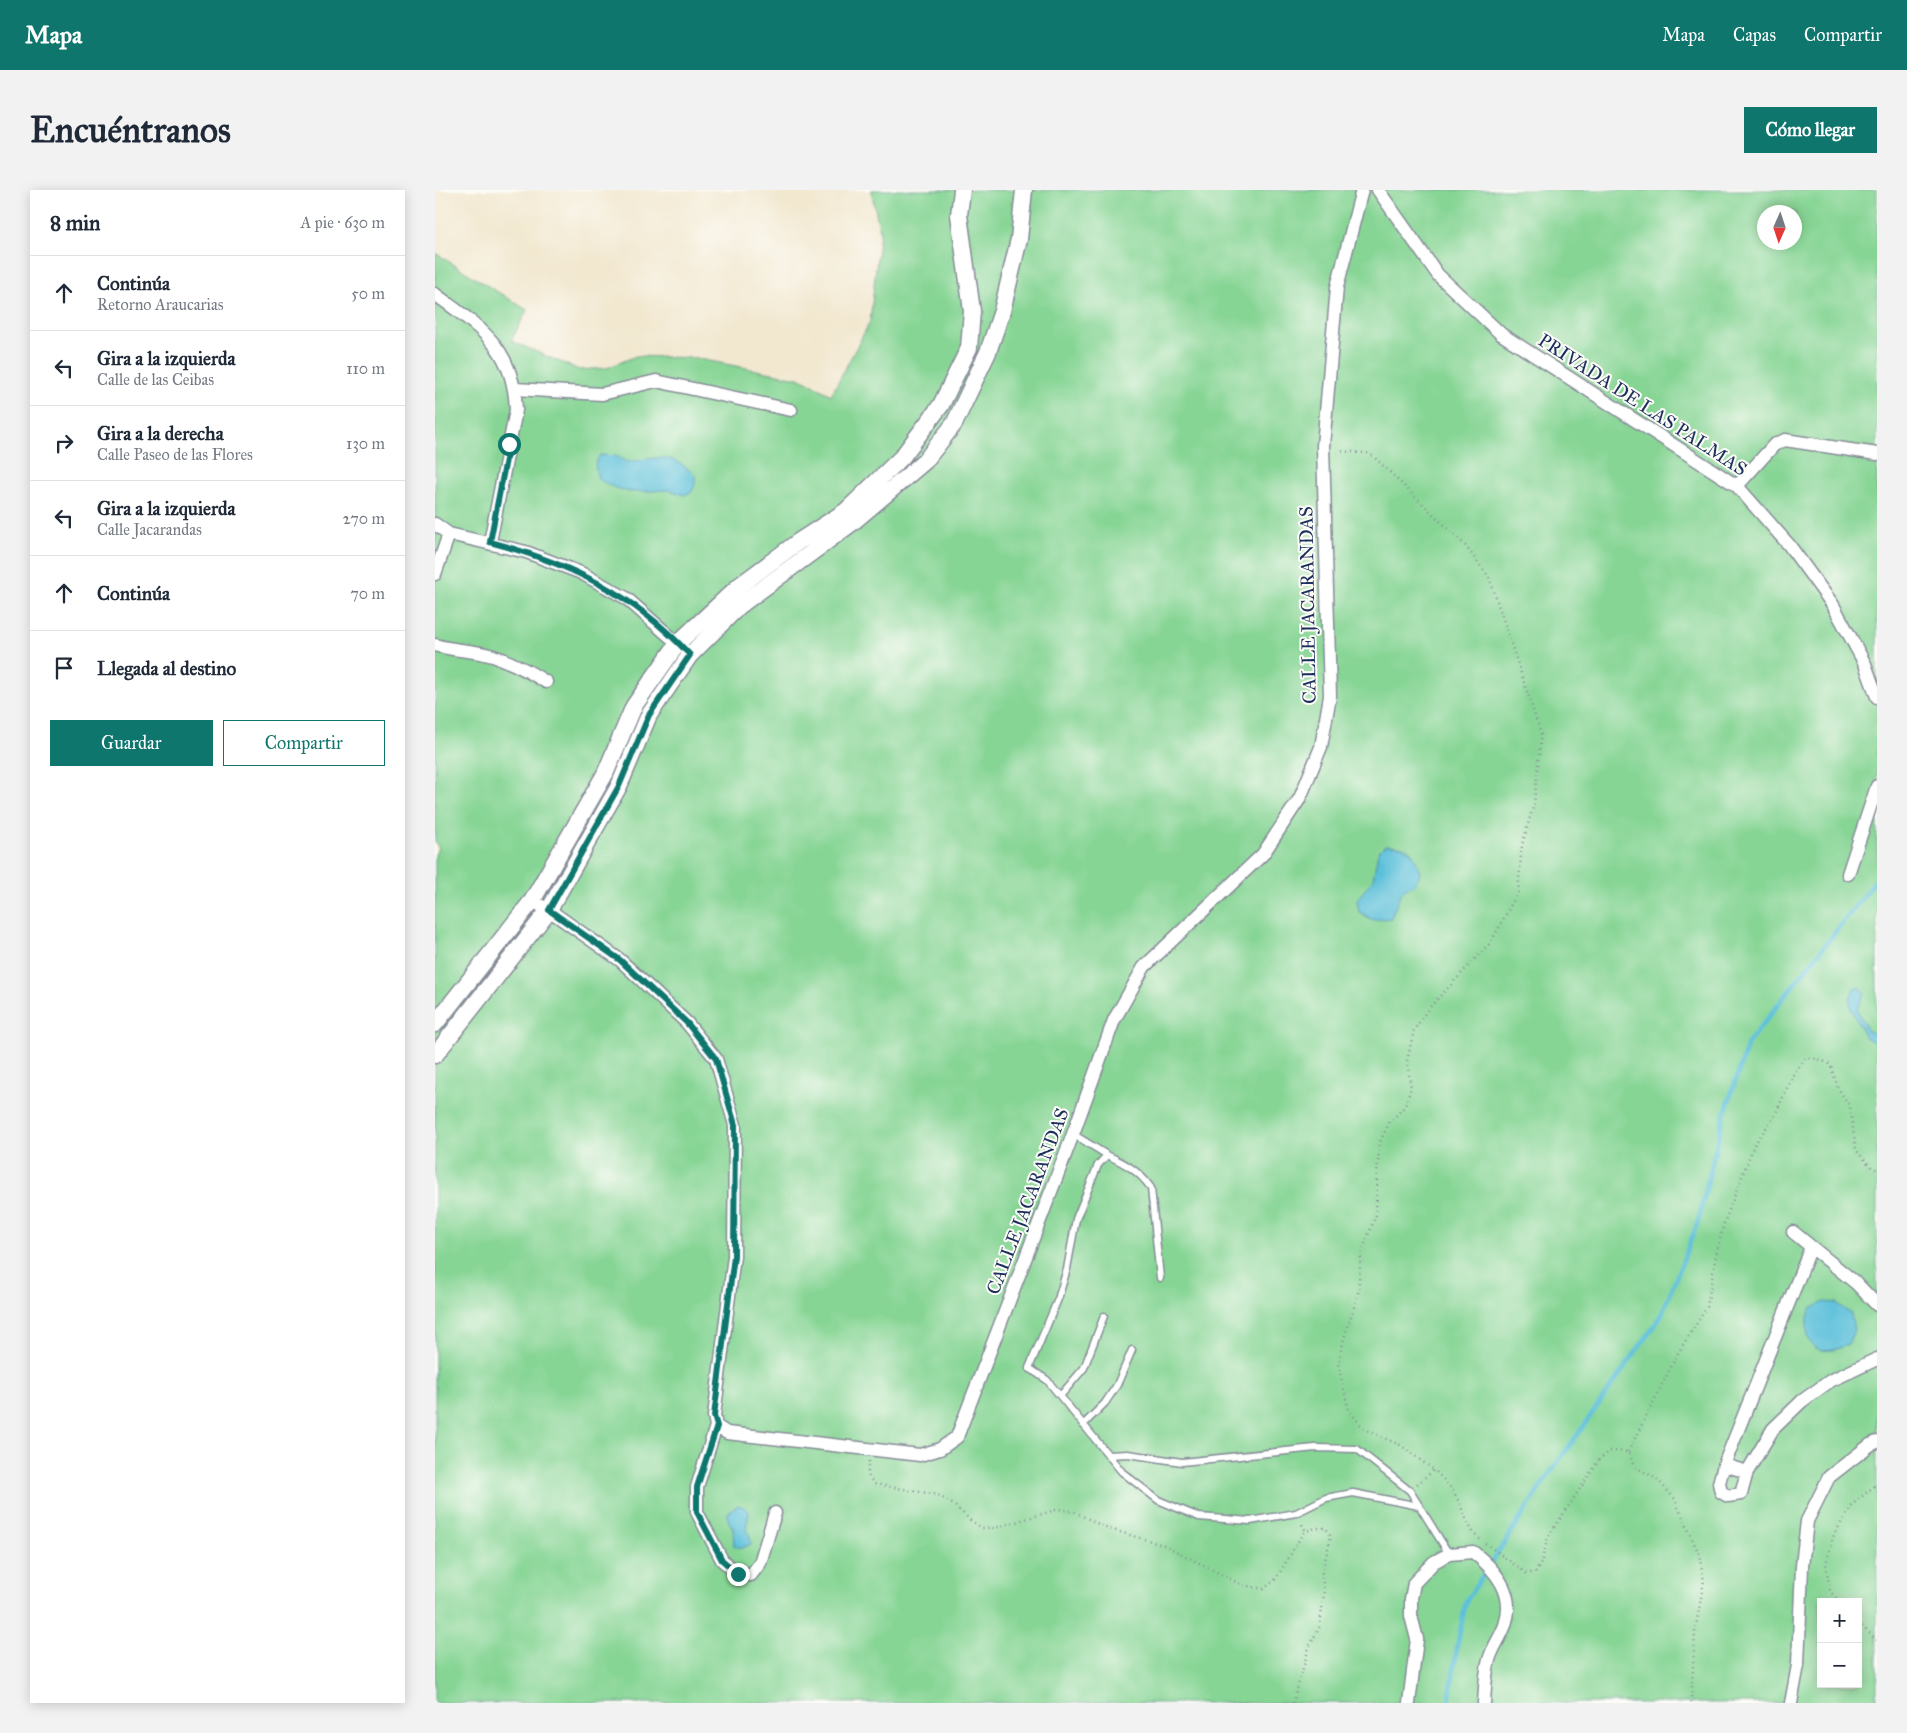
<!DOCTYPE html>
<html lang="es">
<head>
<meta charset="utf-8">
<style>
  :root { --surface:#fff; --page:#f2f2f3; --text:#1f2937; --muted:#747a83; --line:#e0e1e3; --accent:#0f766e }
  body { margin:0; font-family:"IM FELL Great Primer",serif; background:var(--page); color:var(--text) }
  .controls { position:absolute; right:15px; bottom:15px; display:grid; overflow:hidden; border-radius:0px; box-shadow:0 2px 12px #0003 }
  .controls button { width:45px; height:45px; display:grid; place-items:center; padding:0; border:0; border-bottom:1px solid var(--line); background:var(--surface); color:var(--text); font:25px sans-serif }
  .compass { position:absolute; left:1322px; top:15px; width:45px; height:45px; border-radius:50%; background:var(--surface); box-shadow:0 2px 12px #0003; rotate:183deg }
  .stop { position:absolute; width:15px; height:15px; margin:-11px; border:4px solid #0f766e; border-radius:50%; background:#fff }
  .stop.end { background:#0f766e; border-color:#fff; box-shadow:0 1px 5px #0008 }
  .list { margin:0; padding:0; list-style:none }
  h2 { display:flex; justify-content:space-between; align-items:center; height:65px; margin:0; padding:0 20px; font-size:21px }
  h2 small { font-size:16px; font-weight:400; color:var(--muted) }
  .list li { display:grid; grid-template-columns:32px 1fr auto; gap:15px; align-items:center; box-sizing:border-box; height:75px; padding:0 20px; border-top:1px solid var(--line) }
  .list b { display:block; font-size:19px; white-space:nowrap }
  .list p { margin:0; font-size:16px; white-space:nowrap; color:var(--muted) }
  .list em { font-size:16px; font-style:normal; color:var(--muted) }
  .actions { display:flex; gap:10px; padding:15px 20px }
  .actions a { flex:1; padding:11px 0; border:1px solid var(--accent); border-radius:0px; text-align:center; font-size:18px; color:var(--accent) }
  .actions .main { background:var(--accent); color:#fff }
  .icon { flex:none; width:28px; height:28px; fill:none; stroke:currentColor; stroke-width:2; stroke-linecap:round; stroke-linejoin:round }
  .map { position:relative; flex:none; width:1442px; height:1513px; overflow:hidden; border-radius:0px }
  header { display:flex; align-items:center; gap:30px; box-sizing:border-box; height:70px; padding:0 25px; background:var(--accent); color:#fff }
  header strong { font-size:24px }
  nav { display:flex; gap:28px; margin-inline-start:auto; font-size:18px }
  .intro { display:flex; align-items:center; justify-content:space-between; box-sizing:border-box; height:120px; padding:0 30px }
  h1 { margin:0; font-size:35px }
  .button { padding:12px 22px; border-radius:0px; background:var(--accent); color:#fff; font-size:18px; font-weight:700 }
  main { display:flex; gap:30px; padding:0 30px }
  aside { flex:1; background:var(--surface); border-radius:0px; box-shadow:0 2px 12px #0003 }
  .map>svg:first-child { display:block }
</style>
</head>
<body>
<header>
<strong>Mapa</strong>
<nav><a>Mapa</a><a>Capas</a><a>Compartir</a></nav>
</header>
<div class="intro"><h1>Encuéntranos</h1><a class="button">Cómo llegar</a></div>
<main>
<aside>
<h2>8 min<small>A pie · 630 m</small></h2>
<ul class="list">
<li><svg class="icon" aria-label="ahead" viewBox="0 0 24 24"><path d="M12 20V5M6 11l6-6 6 6"/></svg><div><b>Continúa</b><p>Retorno Araucarias</p></div><em>50 m</em></li>
<li><svg class="icon" aria-label="left" viewBox="0 0 24 24"><path d="M17 20v-9H6M10 6l-5 5 5 5"/></svg><div><b>Gira a la izquierda</b><p>Calle de las Ceibas</p></div><em>110 m</em></li>
<li><svg class="icon" aria-label="right" viewBox="0 0 24 24"><path d="M7 20v-9h11M14 6l5 5-5 5"/></svg><div><b>Gira a la derecha</b><p>Calle Paseo de las Flores</p></div><em>130 m</em></li>
<li><svg class="icon" aria-label="left" viewBox="0 0 24 24"><path d="M17 20v-9H6M10 6l-5 5 5 5"/></svg><div><b>Gira a la izquierda</b><p>Calle Jacarandas</p></div><em>270 m</em></li>
<li><svg class="icon" aria-label="ahead" viewBox="0 0 24 24"><path d="M12 20V5M6 11l6-6 6 6"/></svg><div><b>Continúa</b></div><em>70 m</em></li>
<li><svg class="icon" aria-label="arrive" viewBox="0 0 24 24"><path d="M6 21V4h12l-3 4 3 4H6"/></svg><div><b>Llegada al destino</b></div></li>
</ul>
<div class="actions"><a class="main">Guardar</a><a>Compartir</a></div>
</aside>
<div class="map">
<svg width="1442" height="1513" viewBox="0 0 1442 1513">
  <rect width="100%" height="100%" fill="#fdfcf7"/>
  <filter id="ink" filterUnits="userSpaceOnUse"><feTurbulence type="fractalNoise" baseFrequency=".02" numOctaves="2"/><feDisplacementMap in="SourceGraphic" scale="10" xChannelSelector="R" yChannelSelector="G"/><feConvolveMatrix kernelMatrix="1 2 1 2 8 2 1 2 1" color-interpolation-filters="sRGB"/></filter>
  <filter id="wash" filterUnits="userSpaceOnUse"><feTurbulence type="fractalNoise" baseFrequency=".0096" numOctaves="4" result="noise"/><feDisplacementMap in="SourceGraphic" scale="20" xChannelSelector="R" yChannelSelector="G"/><feGaussianBlur stdDeviation="1.12" result="paint"/><feColorMatrix in="noise" values="0 0 0 0 0 0 0 0 0 0 0 0 0 0 0 0 0 1.4 0 .05"/><feComposite in="paint" operator="in"/></filter>
  <g filter="url(#wash)">
    <rect width="100%" height="100%" fill="#f2e8d0"/>
    <path fill="#87d595" stroke="#51827a" fill-rule="evenodd" d="M436,0H1442V1513H0V664L4,658L0,652V63L92,120L76,151L144,180L172,178L201,166L259,168L368,189L396,205L435,132L445,41ZM1330,22H1360V52H1330ZM1386,1412H1423V1494H1386Z"/>
    <path fill="#5cc0da" stroke="#3c789c" d="M165,265L181,266L192,272C223,268 234,261 260,285V294L257,302L249,305L234,300L195,302L180,298L163,289L160,274Z
      M950,655C973,655 980,660 985,684L979,695L971,698L965,705L956,728L938,730L924,722L922,710L938,689L943,662Z
      M1425,797L1430,803L1422,819L1432,840L1442,845V854L1430,847L1416,819L1415,809L1419,798Z
      M1389,1112L1401,1113L1416,1124L1419,1141L1413,1154C1409,1156 1403,1159 1398,1160C1370,1165 1368,1137 1376,1119Z
      M303,1315L311,1318L314,1322L311,1340L315,1346L316,1354L307,1358L299,1356L298,1338L294,1332L292,1325L295,1320Z"/>
    <g fill="none" stroke-linecap="round" stroke-linejoin="round">
      <path stroke="#5cc0da" stroke-width="4.5" d="M1014,1513L1022,1456L1031,1411L1109,1292L1226,1126L1263,1032L1287,932L1313,853L1442,689"/>
    </g>
  </g>
  <g filter="url(#ink)">
    <g fill="none" stroke-linecap="round" stroke-linejoin="round">
      <defs>
        <path id="service" d="M638,944L672,965L663,975L641,1029L632,1079L623,1109L594,1178L612,1190L687,1282L723,1310L764,1327L815,1331L861,1323L891,1308L918,1303L984,1316
          M672,965C691,974 704,981 716,998L725,1088
          M626,1205L649,1178L669,1126
          M648,1235L670,1213L682,1195L697,1160
          M673,1265L693,1264L747,1272L880,1258L922,1259L975,1301L1014,1364"/>
        <path id="minor" d="M943,0L1003,85L1066,144L1302,296L1354,355L1398,415L1430,474L1442,507
          M0,104C45,138 79,157 81,220L55,352
          M80,199L167,204L221,191L356,220
          M1302,296L1339,255L1350,250L1442,264
          M0,334L14,344L91,362L146,383L191,408L248,458
          M0,384L14,344
          M0,455C19,461 39,460 58,466C77,472 94,481 111,492
          M1413,684L1442,596
          M97,711L114,720L185,770L252,833L281,869L300,935L299,1066L279,1226L281,1236L292,1243L485,1265L505,1259L522,1247L638,944L679,830L709,777L828,664L865,608L886,557L895,506L888,256L902,97L927,0
          M1358,1042L1422,1094L1442,1115
          M281,1236L262,1297V1322L287,1370L303,1384L316,1385L325,1373L340,1323
          M1289,1275L1312,1282L1306,1304L1293,1306L1286,1302L1284,1293L1289,1275L1376,1057
          M1312,1282L1338,1239L1367,1211L1395,1191L1442,1169
          M974,1513L982,1449L976,1426V1409L979,1393L999,1372L1014,1364L1038,1362C1061,1380 1081,1404 1070,1435C1066,1447 1057,1458 1054,1470C1050,1484 1050,1499 1049,1513
          M1356,1513L1363,1475L1367,1376L1372,1331L1394,1287L1435,1255L1442,1252"/>
        <path id="tertiary" d="M0,834L97,711L170,584L199,516L243,453L304,396L363,352L411,321L467,267L506,215L534,158L537,121L524,25L527,0
          M0,865L114,720L184,596L214,525L255,465L304,416L418,332L490,271L519,234L553,162L567,121L584,49L589,0"/>
      </defs>
      <use href="#service" stroke="#868c97" stroke-width="9"/>
      <use href="#minor" stroke="#868c97" stroke-width="15"/>
      <use href="#tertiary" stroke="#868c97" stroke-width="19"/>
      <path stroke="#868c97" stroke-width="2.5" stroke-dasharray="1 4" stroke-linecap="butt" d="M902,261L932,263L939,267L1029,354L1054,387L1106,544L1099,614L1087,655L1083,702L1056,752L993,819L979,840L972,871L976,898L970,916L954,933L945,952L942,983L941,1025L926,1064L923,1104L910,1145L903,1174L914,1221L929,1239L965,1255L999,1280
        M1193,1262L1243,1163L1272,1117L1281,1065L1289,1033L1319,955L1339,927L1359,883L1371,868L1383,869L1395,874L1403,898L1415,917L1421,960L1435,976L1442,980
        M434,1271C432,1282 432,1287 440,1294L503,1305L519,1315L535,1330L547,1338H560L624,1319L640,1322L671,1338L729,1355L807,1395L829,1399L841,1389L870,1340
        M982,1294L999,1280C1007,1288 1015,1295 1020,1305C1029,1319 1032,1340 1046,1350
        M1050,1353L1091,1383H1100L1106,1373L1113,1347L1164,1270L1175,1261L1193,1262L1199,1276L1222,1289L1239,1308L1264,1364L1269,1391L1260,1442L1256,1513
        M1404,1412L1395,1401L1391,1374L1399,1344L1419,1313L1442,1294
        M1423,1433L1442,1450
        M858,1513L874,1457L885,1436L889,1402L887,1383L896,1346L891,1338H880L871,1341L866,1333"/>
      <use href="#service" stroke="#fff" stroke-width="6"/>
      <use href="#minor" stroke="#fff" stroke-width="12"/>
      <use href="#tertiary" stroke="#fff" stroke-width="16"/>
    </g>
  </g>
  <g fill="none" stroke-linecap="round" stroke-linejoin="round" filter="url(#ink)">
    <path stroke="#0f766e" stroke-width="6" d="M74,254L55,352C134,373 199,404 255,465L214,525L184,596L114,720L185,770L252,833L281,869L300,935L299,1066L279,1226L282,1236L262,1297V1322L287,1370L303,1384"/>
  </g>
  <g text-anchor="middle" stroke-width="4" stroke-linejoin="round" paint-order="stroke">
    <g font-size="19" fill="#1b2f5e" stroke="#fdfcf7">
      <text transform="translate(1208 214) rotate(33)" y="7">PRIVADA DE LAS PALMAS</text>
      <text transform="translate(872 415) rotate(-91)" y="7">CALLE JACARANDAS</text>
      <text transform="translate(592 1011) rotate(-69)" y="7">CALLE JACARANDAS</text>
    </g>
  </g>
</svg>
<div class="controls">
<button>+</button>
<button>−</button>
</div>
<svg class="compass" viewBox="-18 -18 36 36"><path d="M0-13l5 13h-10z" fill="#e53935"/><path d="M0 13l5-13h-10z" fill="#747a83"/></svg>
<div class="stop" style="left:74px;top:254px"></div>
<div class="stop end" style="left:303px;top:1384px"></div>
</div>
</main>
</body>
</html>
